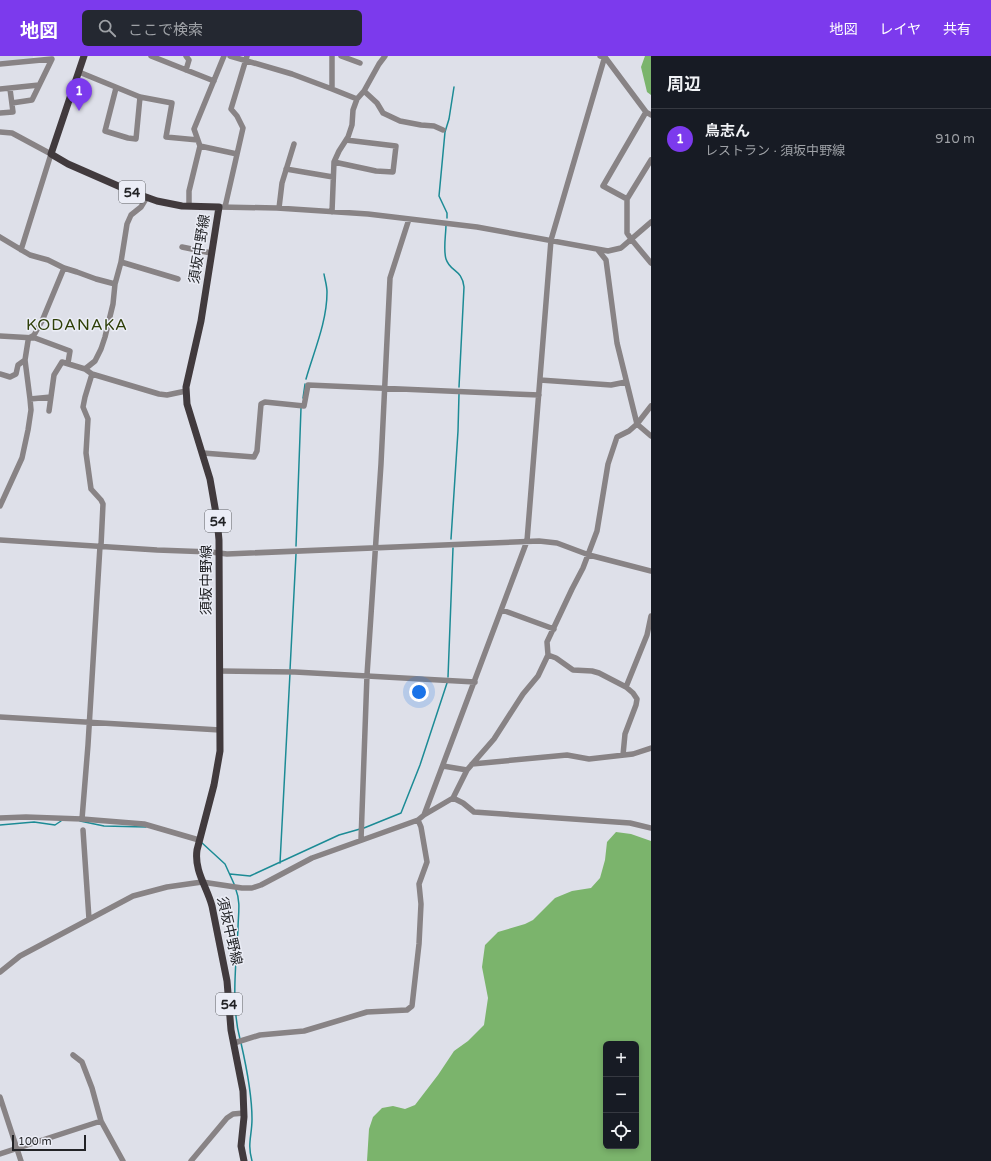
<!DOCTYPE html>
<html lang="ja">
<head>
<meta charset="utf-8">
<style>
  :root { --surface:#171b24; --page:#242831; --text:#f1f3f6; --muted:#9ea1a6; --line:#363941; --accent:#7c3aed }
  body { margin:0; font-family:"Varela Round","Noto Sans JP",sans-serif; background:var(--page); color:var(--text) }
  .controls { position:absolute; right:12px; bottom:12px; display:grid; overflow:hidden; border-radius:6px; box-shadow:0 2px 6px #0003 }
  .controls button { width:36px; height:36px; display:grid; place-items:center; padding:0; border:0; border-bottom:1px solid var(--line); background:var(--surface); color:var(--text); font:20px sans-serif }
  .scale { position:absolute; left:12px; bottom:10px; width:74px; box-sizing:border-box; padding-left:4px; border:2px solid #222326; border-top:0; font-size:11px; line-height:14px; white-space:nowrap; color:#222326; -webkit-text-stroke:3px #ebedf6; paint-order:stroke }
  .you { position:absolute; left:419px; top:636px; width:14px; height:14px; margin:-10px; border:3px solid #fff; border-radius:50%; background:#1a73e8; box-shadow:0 0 0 6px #1a73e833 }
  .badge { display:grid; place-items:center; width:26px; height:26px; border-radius:50%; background:var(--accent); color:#fff; font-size:13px; font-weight:700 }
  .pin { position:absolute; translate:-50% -33px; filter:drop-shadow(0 1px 2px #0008) }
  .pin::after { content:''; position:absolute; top:21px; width:14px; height:12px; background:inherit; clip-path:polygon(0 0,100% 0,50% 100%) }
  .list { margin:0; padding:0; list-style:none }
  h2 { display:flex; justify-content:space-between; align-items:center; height:52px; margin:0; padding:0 16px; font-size:17px }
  h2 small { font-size:13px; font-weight:400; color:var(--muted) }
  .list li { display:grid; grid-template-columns:26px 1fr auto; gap:12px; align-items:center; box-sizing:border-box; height:60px; padding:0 16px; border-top:1px solid var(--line) }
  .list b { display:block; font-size:15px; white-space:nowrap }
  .list p { margin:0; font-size:13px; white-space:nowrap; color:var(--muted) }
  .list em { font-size:13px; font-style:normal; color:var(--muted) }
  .icon { flex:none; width:22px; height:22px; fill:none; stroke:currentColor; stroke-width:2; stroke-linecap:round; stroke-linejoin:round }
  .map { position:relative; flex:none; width:651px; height:1105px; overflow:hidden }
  header { display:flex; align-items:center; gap:24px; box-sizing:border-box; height:56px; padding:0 20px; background:var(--accent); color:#fff }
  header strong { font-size:19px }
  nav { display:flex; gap:22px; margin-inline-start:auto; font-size:14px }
  .search { width:280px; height:36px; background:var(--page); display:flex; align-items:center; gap:10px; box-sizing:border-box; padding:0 14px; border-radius:6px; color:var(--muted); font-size:15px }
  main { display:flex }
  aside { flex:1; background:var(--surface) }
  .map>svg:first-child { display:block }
</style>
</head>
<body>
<header>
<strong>地図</strong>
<div class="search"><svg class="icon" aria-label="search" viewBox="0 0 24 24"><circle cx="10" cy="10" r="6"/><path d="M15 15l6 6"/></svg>ここで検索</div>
<nav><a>地図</a><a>レイヤ</a><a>共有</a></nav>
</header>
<main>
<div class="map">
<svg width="651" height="1105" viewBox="0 0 651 1105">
  <rect width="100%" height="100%" fill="#dee0e9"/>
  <path fill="#d2d6e6" d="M0,0H33V5L0,8Z"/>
  <path fill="#7bb46c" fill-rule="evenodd" d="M645,0H651V39L647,36L641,11Z
    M616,776L631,778L651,785V1105H367L369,1073L373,1061L382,1052L393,1050L405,1053L415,1049L438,1019L454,995L468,985L484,969L488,942L482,911L485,889L498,876L525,868L533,864L555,842L572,835L591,832L600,822L605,804L607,786ZM606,988H636V1090H606Z"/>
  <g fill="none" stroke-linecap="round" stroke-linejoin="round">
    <path stroke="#1c8b95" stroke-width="1.5" d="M447,162V157L439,140L445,76L449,63L454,31
      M446,168C446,179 443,193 446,203C450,216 462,213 464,231L459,331
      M306,323C314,295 327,266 327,236C327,230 325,224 324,218
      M303,342L305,328
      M451,483L458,375L459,338
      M296,490L301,352
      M290,614L296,498
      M448,621L453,492
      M80,765L104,770L146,771
      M0,769L34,766L55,769L61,765
      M364,772L401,757L420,709L447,627
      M201,786L225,808L235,830
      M280,807L290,617
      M230,818L250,820L339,779L360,773
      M236,834C241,846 238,860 238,873C236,907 231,950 240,983
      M241,987C246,1009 252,1039 252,1063C252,1080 247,1087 252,1105"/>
    <path stroke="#888385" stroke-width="5.5" d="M151,0L214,25
      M230,0L292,18L332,33
      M332,0V33L357,43
      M341,0L360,7
      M600,0L605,1L646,56L651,59
      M0,8L52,3L32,44L12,47
      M186,14L189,4L186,0
      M79,16L140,41L172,47L166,81L198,84
      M116,32L105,75L128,82L136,83L140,41
      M0,33L39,29
      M364,35L377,47L383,57L400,65L421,69L434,70L443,74
      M646,56L603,130L627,143L651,104
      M0,57L13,56L10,33
      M0,76L12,77L51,98L21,194
      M200,90L237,98
      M334,106L376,115L393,116L396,90L346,84
      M286,113L333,121
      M627,143V177L631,183L651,207
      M189,150V135L200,90L194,73L224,0
      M219,151L277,152L368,158L477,171L608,195L621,192L651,166
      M225,151L243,72L237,60L231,53L247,0
      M279,152L282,127L294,88
      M332,156L334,106L339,95L348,81L352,69L353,54L357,43L364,35L379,8L385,0
      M0,181L30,199L48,204L64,212L77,216L96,223L115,228
      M182,191L211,197
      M598,194L606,204L617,287L637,368L651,380
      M121,206L178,223
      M0,280L35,282L70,295L68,307
      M85,313L95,305L101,293L105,281L113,248L115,228L121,206L127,168L131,159L141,151L147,141
      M0,318L10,321L16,318L18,309L25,304
      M540,324L611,329L626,326
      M30,343L51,341
      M49,355L54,319L62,306L85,313L92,318
      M203,397L254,401L257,395L261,348L265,346L304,350L308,329L539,339
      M0,450L22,402L28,374L31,354L30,343L25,304L28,285L29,282L34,279L42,265L64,212
      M0,484L157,494L211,496L227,498L539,485L557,487L589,499L651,515
      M101,490L103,448L101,444L91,433L86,397L88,363L83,351L85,341L92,318L159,338L167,339L186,335
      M502,554L554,573
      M548,599L556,602L573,614L592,615L599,617L626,631L633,637L637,643L636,649L625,678L623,699
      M220,615L295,616L475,626
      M626,631L647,579L651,560
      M0,661L220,674
      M472,708L567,699L589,703L633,698L651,692
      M443,710L467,714
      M453,742L463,747L474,756L630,767L651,772
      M424,759L453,742L467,714L494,683L523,638L538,620L548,599L547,586L572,533L583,512L597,475L608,408L617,381L629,375L637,368L651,350
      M0,762L26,761L82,763L144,768L199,784
      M82,763L88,689L100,490
      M83,774L89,863
      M361,784L367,619L381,408L390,222L409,163
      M0,916L20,900L133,840L167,831L202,826L242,832H252L261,829L312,802L418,764L424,759L527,485L551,184L605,0
      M234,987L260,979L304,975L367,956L407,954L412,950L419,888L421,848L419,828L427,806L421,771L418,764
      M73,999L82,1006L92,1032L101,1065L123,1105
      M0,1041L21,1105
      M0,1098L101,1065
      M191,1105L227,1062L233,1058L244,1057"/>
    <path stroke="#413a3d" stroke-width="7" d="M84,0L51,98L68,108L132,136L157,145L182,150L219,151L201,265L186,331L187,348L210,423L217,463L219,484L220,695L214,729L197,794C194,815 207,831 212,850L227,925L231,974L243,1035L244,1061L241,1090L244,1105"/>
  </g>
  <g text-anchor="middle" stroke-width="3" stroke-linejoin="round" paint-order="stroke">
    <g fill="#ebedf6" stroke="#5e6064" stroke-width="1">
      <rect x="119" y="125" width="26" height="22" rx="3"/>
      <rect x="205" y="454" width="26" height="22" rx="3"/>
      <rect x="216" y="937" width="26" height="22" rx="3"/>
    </g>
    <g font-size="13" font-weight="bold" fill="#222326">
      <text x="132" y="141">54</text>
      <text x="218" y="470">54</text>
      <text x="229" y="953">54</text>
    </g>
    <g font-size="14" fill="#222326" stroke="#ebedf6">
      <text transform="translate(199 193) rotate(-81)" y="5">須坂中野線</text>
      <text transform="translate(206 524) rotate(-90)" y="5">須坂中野線</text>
      <text transform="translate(230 875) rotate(77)" y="5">須坂中野線</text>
    </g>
    <g font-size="16" letter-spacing="1" fill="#2e3f08" stroke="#ebedf6">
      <text x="77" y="274">KODANAKA</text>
    </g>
  </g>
</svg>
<div class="controls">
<button>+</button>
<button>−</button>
<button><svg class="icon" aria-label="locate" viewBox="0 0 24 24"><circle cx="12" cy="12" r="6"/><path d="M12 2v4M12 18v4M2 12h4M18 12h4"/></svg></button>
</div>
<div class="scale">100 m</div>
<div class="you"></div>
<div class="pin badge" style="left:79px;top:55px">1</div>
</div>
<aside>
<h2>周辺<small></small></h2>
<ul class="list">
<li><span class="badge">1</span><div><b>鳥志ん</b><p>レストラン · 須坂中野線</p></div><em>910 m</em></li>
</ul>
</aside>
</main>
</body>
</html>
